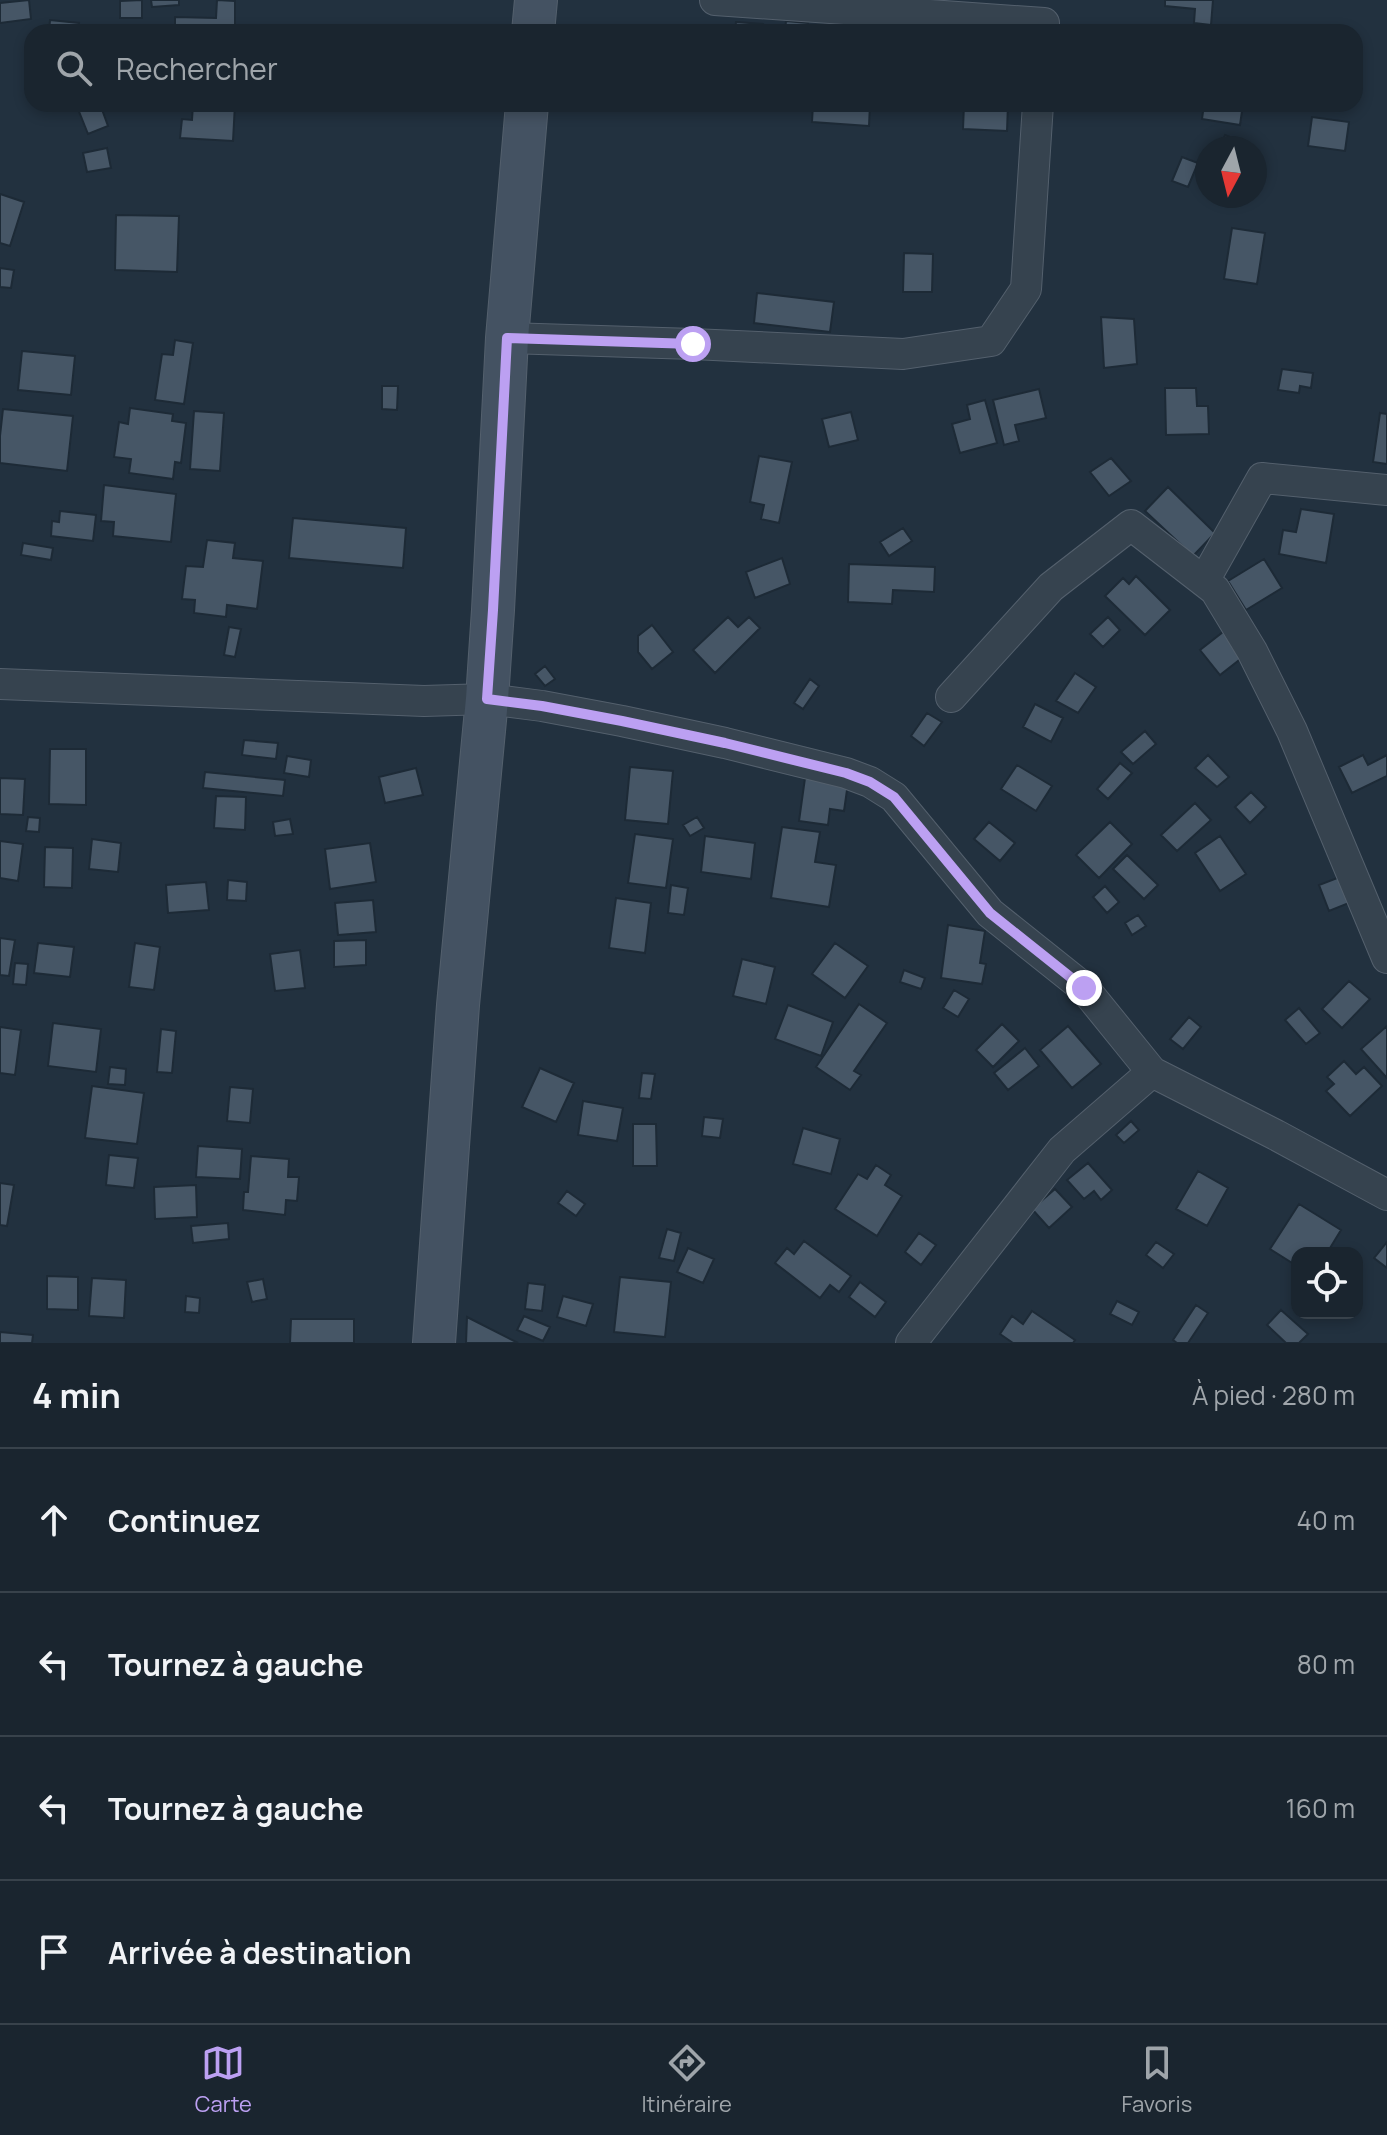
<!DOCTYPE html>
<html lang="fr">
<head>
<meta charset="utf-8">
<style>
  :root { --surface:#1a252f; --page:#232d37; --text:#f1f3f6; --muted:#9fa5aa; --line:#38424b; --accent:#bca0f2 }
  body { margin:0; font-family:Manrope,sans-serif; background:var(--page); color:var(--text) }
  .controls { position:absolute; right:24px; bottom:24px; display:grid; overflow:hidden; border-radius:16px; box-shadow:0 4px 12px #0003 }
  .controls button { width:72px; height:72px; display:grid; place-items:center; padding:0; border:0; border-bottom:2px solid var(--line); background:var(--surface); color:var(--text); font:40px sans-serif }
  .compass { position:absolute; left:1195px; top:136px; width:72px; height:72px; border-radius:50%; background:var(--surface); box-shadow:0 4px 12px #0003; rotate:187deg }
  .stop { position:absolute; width:24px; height:24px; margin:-18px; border:6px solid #bca0f2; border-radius:50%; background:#fff }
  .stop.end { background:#bca0f2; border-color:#fff; box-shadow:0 2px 8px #0008 }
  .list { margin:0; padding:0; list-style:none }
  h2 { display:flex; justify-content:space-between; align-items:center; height:104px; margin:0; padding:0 32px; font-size:34px }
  h2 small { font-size:26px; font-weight:400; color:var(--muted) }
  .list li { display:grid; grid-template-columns:52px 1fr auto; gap:24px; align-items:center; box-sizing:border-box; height:144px; padding:0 32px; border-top:2px solid var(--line) }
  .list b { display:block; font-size:30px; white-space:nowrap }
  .list em { font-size:26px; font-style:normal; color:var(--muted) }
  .icon { flex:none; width:44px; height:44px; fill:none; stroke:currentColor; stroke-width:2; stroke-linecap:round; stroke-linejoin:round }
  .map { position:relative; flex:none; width:1387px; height:1343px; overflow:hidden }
  .search { position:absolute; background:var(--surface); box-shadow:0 4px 12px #0003; left:24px; right:24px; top:24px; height:88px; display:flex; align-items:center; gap:20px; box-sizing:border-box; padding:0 28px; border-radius:24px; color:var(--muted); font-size:30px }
  .sheet { height:680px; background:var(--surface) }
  nav { display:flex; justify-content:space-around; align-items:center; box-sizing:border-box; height:112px; border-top:2px solid var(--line); background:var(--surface); font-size:22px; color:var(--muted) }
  nav a { display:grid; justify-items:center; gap:4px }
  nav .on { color:var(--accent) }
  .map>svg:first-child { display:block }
</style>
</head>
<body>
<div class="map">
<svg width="1387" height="1343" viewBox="0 0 1387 1343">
  <rect width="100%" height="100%" fill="#22313f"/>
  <path fill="#465666" stroke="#1d2a36" stroke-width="2" d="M29,0L31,19L0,23V3Z
    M142,0V18H120V1Z
    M151,0H179V5L152,7Z
    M217,0L235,1V32H175V17L216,18Z
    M1165,0H1213L1211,25L1194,23L1195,9L1165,6Z
    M50,20L79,23L78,32H49Z
    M786,21L808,23L807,32H785Z
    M736,22L763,24L762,32H735Z
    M76,104H100L108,126L88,134Z
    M193,104H235L233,141L180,138L182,119L192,120Z
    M813,104H870L869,126L812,122Z
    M964,104H1008L1007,131L963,129Z
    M1204,104H1243L1240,125L1202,119Z
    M1312,117L1349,122L1345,151L1308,146Z
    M1225,135L1247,144L1245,148H1220Z
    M107,148L111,168L87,172L83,153Z
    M1182,157L1198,163L1188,187L1172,181Z
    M0,194L24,202L10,246L0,243Z
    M116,215L179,216L177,272L115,270Z
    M1232,228L1265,233L1257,284L1224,279Z
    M904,253L933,254L932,292H903Z
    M0,268L14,270L11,288L0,287Z
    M757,293L834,302L830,332L754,323Z
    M1101,317L1134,319L1137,364L1104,368Z
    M175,340L193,343L184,404L155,400L162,354L173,355Z
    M22,351L75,356L71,395L18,390Z
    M1282,369L1313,373L1311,388L1300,386L1299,393L1278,390Z
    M382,386H398L397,410L382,409Z
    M1165,388H1196L1197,406H1208L1209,434L1166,435Z
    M1039,389L1046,418L1015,425L1019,441L1004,445L993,400Z
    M985,400L997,443L960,453L952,424L970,419L967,405Z
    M130,408L173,414L172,421L186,423L181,463L175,462L173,479L129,473L131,459L114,457L119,422L128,424Z
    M3,409L73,416L67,471L0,463V436Z
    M194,411L224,413L220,471L190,469Z
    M851,412L858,440L829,447L822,419Z
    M1380,413L1387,414V464L1373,462Z
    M759,456L792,462L779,523L761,519L764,505L750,502Z
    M1111,458L1131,481L1109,496L1090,472Z
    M104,485L176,494L171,542L113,536L114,522L101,521Z
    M1168,487L1215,533L1193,556L1145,511Z
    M1301,509L1334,514L1326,563L1279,554L1283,530L1296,532Z
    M60,511L96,515L93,541L51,536L52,521L59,522Z
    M293,518L406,528L403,568L289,558Z
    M903,528L912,541L889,556L880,542Z
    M207,540L235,543L233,558L263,561L257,609L227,605L226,617L194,613L195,600L182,599L186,566L203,567Z
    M23,543L53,548L51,560L21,555Z
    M782,558L790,584L755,598L746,572Z
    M1264,559L1282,588L1246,610L1228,581Z
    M849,564L935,567L934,592L893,590L892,604L848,602Z
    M1136,576L1170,610L1145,635L1105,596L1123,578L1129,584Z
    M728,617L738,627L749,617L760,628L715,673L693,650Z
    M1108,617L1120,630L1103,647L1090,634Z
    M652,625L673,652L652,669L638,652V636Z
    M229,627L241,629L235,657L224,655Z
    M1223,632L1243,657L1220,675L1200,650Z
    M545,666L555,679L545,686L535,674Z
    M1075,673L1096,687L1078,713L1056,701Z
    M810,679L819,686L803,709L794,703Z
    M1035,704L1063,718L1051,742L1023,727Z
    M927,713L942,722L924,746L911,736Z
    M1145,731L1156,744L1133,764L1121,752Z
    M244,740L278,743L276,759L242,755Z
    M50,749H86V805L49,804Z
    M1208,755L1229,777L1217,787L1195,768Z
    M1363,755L1368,765L1387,755V776L1352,793L1339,767Z
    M287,756L311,760L309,777L284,773Z
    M1120,763L1132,773L1108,799L1097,789Z
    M1017,765L1052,786L1036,811L1001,789Z
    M630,767L673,771L668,824L625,820Z
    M416,768L423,795L385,803L379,777Z
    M205,772L285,780L283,796L203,788Z
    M0,778L25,779L23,815L0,814Z
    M805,778L848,783L844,811L830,809L828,825L799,821Z
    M1251,792L1266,807L1250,823L1235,807Z
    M216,796L246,797L245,830L214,828Z
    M1195,803L1211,820L1177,851L1161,835Z
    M28,817L40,818L39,832L26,831Z
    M697,817L704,828L690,836L683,825Z
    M290,819L293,834L275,836L273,822Z
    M989,822L1015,843L1000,861L974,839Z
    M1110,822L1132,844L1099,878L1076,855Z
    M782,827L820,832L815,862L836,865L829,907L771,898Z
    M635,834L673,839L666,888L628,883Z
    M705,836L755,843L751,879L701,872Z
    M1220,836L1246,874L1220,891L1195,853Z
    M92,839L121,843L118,872L89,869Z
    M0,841L23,844L18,881L0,878Z
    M370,843L376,882L330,889L325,849Z
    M45,847L73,848L72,888L44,887Z
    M1127,855L1158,885L1144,899L1113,869Z
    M1345,875L1354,901L1329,911L1319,885Z
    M228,880L247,882L246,901L227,900Z
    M206,882L209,910L168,913L166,885Z
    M671,885L688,888L684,915L668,913Z
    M1105,886L1119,902L1107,913L1093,897Z
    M616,898L651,903L645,953L609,948Z
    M373,900L376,932L338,935L335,903Z
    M1138,915L1146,926L1132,935L1125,923Z
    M948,925L985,931L980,963L986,964L982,984L941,978Z
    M0,938L15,940L9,976L0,975Z
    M366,940V965L334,967V941Z
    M38,943L74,947L70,977L34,973Z
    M135,943L160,947L154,990L129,987Z
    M835,943L868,966L845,998L812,974Z
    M300,950L305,988L275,991L270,954Z
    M742,959L775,967L766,1004L733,996Z
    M15,963L28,964L26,985L13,984Z
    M904,970L925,978L921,989L900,982Z
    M1349,981L1370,999L1342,1028L1322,1009Z
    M954,990L969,999L958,1017L943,1008Z
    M859,1004L887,1023L854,1071L861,1075L850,1090L816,1067Z
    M788,1005L833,1022L821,1056L775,1039Z
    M1299,1008L1320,1033L1306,1044L1285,1020Z
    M1189,1017L1201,1027L1183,1049L1170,1039Z
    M53,1023L101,1029L96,1072L48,1066Z
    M1002,1024L1019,1041L993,1067L976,1050Z
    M1068,1026L1101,1064L1072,1088L1040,1050Z
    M1387,1026V1078L1361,1049Z
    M0,1027L21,1030L15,1075L0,1073Z
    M161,1029L176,1031L172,1073L157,1072Z
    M1025,1048L1039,1066L1008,1090L994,1073Z
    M1344,1061L1356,1074L1364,1067L1382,1086L1350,1116L1326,1091L1334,1084L1327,1077Z
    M110,1067L126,1069L125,1085L108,1084Z
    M540,1068L574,1083L556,1122L522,1107Z
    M642,1073L655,1074L651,1099L639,1098Z
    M92,1086L144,1093L137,1144L85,1138Z
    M230,1087L253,1089L250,1123L227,1121Z
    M583,1101L623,1108L617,1141L578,1135Z
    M704,1117L723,1119L720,1138L702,1136Z
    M1131,1121L1139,1130L1124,1143L1116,1135Z
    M633,1124H656L657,1166H633Z
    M803,1128L840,1139L831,1174L793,1164Z
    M198,1146L242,1149L240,1179L196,1177Z
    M109,1155L138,1158L134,1188L106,1185Z
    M251,1156L289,1159L288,1177H299L297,1201L286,1200L285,1215L243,1210L244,1192H248Z
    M1088,1163L1112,1190L1101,1200L1094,1191L1084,1199L1067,1180Z
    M876,1165L891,1175L885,1185L902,1196L877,1236L835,1209L858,1174L867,1179Z
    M1198,1171L1228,1188L1207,1226L1176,1209Z
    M0,1183L14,1185L7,1226L0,1225Z
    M196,1185L197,1217L155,1219L154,1187Z
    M1055,1189L1072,1207L1049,1228L1032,1209Z
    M567,1191L585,1204L576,1216L558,1203Z
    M1299,1204L1341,1230L1327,1253H1297V1266L1270,1249Z
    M228,1223L229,1239L193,1243L191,1226Z
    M667,1229L681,1233L674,1261L659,1258Z
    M919,1233L936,1245L921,1265L905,1252Z
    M804,1241L851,1276L839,1292L830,1285L820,1298L775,1263L787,1248L794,1254Z
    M1156,1242L1174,1254L1163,1268L1146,1255Z
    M1387,1242V1268L1374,1258Z
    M688,1248L714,1259L703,1283L677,1272Z
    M47,1276L78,1277V1310L47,1309Z
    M620,1277L671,1282L665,1337L614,1332Z
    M92,1278L126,1280L124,1318L89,1316Z
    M263,1279L267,1299L252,1302L247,1282Z
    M860,1282L886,1302L875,1317L849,1297Z
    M528,1283L545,1285L542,1311L525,1309Z
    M186,1296L200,1298L199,1313L185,1312Z
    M563,1296L593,1304L586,1326L557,1317Z
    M1117,1301L1139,1312L1132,1325L1110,1314Z
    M1196,1305L1208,1313L1188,1343H1177L1173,1340Z
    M1281,1310L1308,1334L1299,1343H1286L1267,1325Z
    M1032,1311L1075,1340L1073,1343H1013L1000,1334L1012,1316L1023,1324Z
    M524,1316L550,1327L543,1341L517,1330Z
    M467,1317L518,1343H466Z
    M291,1319H354V1343H290Z
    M0,1332L33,1335L32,1343H0Z"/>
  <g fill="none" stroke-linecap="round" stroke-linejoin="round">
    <defs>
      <path id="street" d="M715,0L1044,23
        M507,338L693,344L903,354L991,341L1026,289L1038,104
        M1204,581L1262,478L1387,490
        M0,684L424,701L487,699L542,706L622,721L725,743L846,773L870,782L894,797L990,913L1084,988L1152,1072L1276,1135L1387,1195
        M951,697L1051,587L1131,525L1215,590L1252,651L1292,731L1387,958
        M911,1343L1062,1150L1152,1072"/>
      <path id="secondary" d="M533,32L536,0
        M434,1343L458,1005L487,699L493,610L507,338L527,104"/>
    </defs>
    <use href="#street" stroke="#54606d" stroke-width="32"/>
    <use href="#secondary" stroke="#54606d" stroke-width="44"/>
    <use href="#street" stroke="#36434f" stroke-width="30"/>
    <use href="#secondary" stroke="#445262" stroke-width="42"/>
  </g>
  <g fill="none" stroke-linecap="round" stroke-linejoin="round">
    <path stroke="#bca0f2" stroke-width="10" d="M693,344L507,338L493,610L487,699L542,706L622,721L725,743L846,773L870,782L894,797L990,913L1084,988"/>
  </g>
</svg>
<div class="controls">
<button><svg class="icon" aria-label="locate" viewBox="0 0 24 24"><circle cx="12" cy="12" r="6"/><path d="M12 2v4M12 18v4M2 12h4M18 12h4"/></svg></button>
</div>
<svg class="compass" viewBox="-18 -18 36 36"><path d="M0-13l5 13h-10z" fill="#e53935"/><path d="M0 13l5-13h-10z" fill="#9fa5aa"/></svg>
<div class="stop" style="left:693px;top:344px"></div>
<div class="stop end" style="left:1084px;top:988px"></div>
<div class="search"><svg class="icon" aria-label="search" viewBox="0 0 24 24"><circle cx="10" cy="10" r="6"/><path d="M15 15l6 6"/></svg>Rechercher</div>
</div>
<section class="sheet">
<h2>4 min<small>À pied · 280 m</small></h2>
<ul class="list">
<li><svg class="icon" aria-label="ahead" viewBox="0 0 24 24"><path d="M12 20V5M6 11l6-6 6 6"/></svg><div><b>Continuez</b></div><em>40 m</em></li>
<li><svg class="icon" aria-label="left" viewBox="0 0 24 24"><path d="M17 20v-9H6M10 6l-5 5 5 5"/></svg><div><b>Tournez à gauche</b></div><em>80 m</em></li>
<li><svg class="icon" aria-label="left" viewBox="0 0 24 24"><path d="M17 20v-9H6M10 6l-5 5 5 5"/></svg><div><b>Tournez à gauche</b></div><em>160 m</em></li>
<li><svg class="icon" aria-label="arrive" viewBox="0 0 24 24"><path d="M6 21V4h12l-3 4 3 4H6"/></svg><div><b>Arrivée à destination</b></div></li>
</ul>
</section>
<nav>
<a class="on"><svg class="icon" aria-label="map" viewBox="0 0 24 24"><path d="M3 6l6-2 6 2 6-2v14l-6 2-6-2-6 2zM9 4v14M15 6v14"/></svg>Carte</a>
<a><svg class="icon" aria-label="directions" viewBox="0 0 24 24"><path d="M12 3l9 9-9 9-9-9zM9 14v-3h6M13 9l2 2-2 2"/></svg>Itinéraire</a>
<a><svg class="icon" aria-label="saved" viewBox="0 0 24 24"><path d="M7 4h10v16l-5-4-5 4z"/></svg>Favoris</a>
</nav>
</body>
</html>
